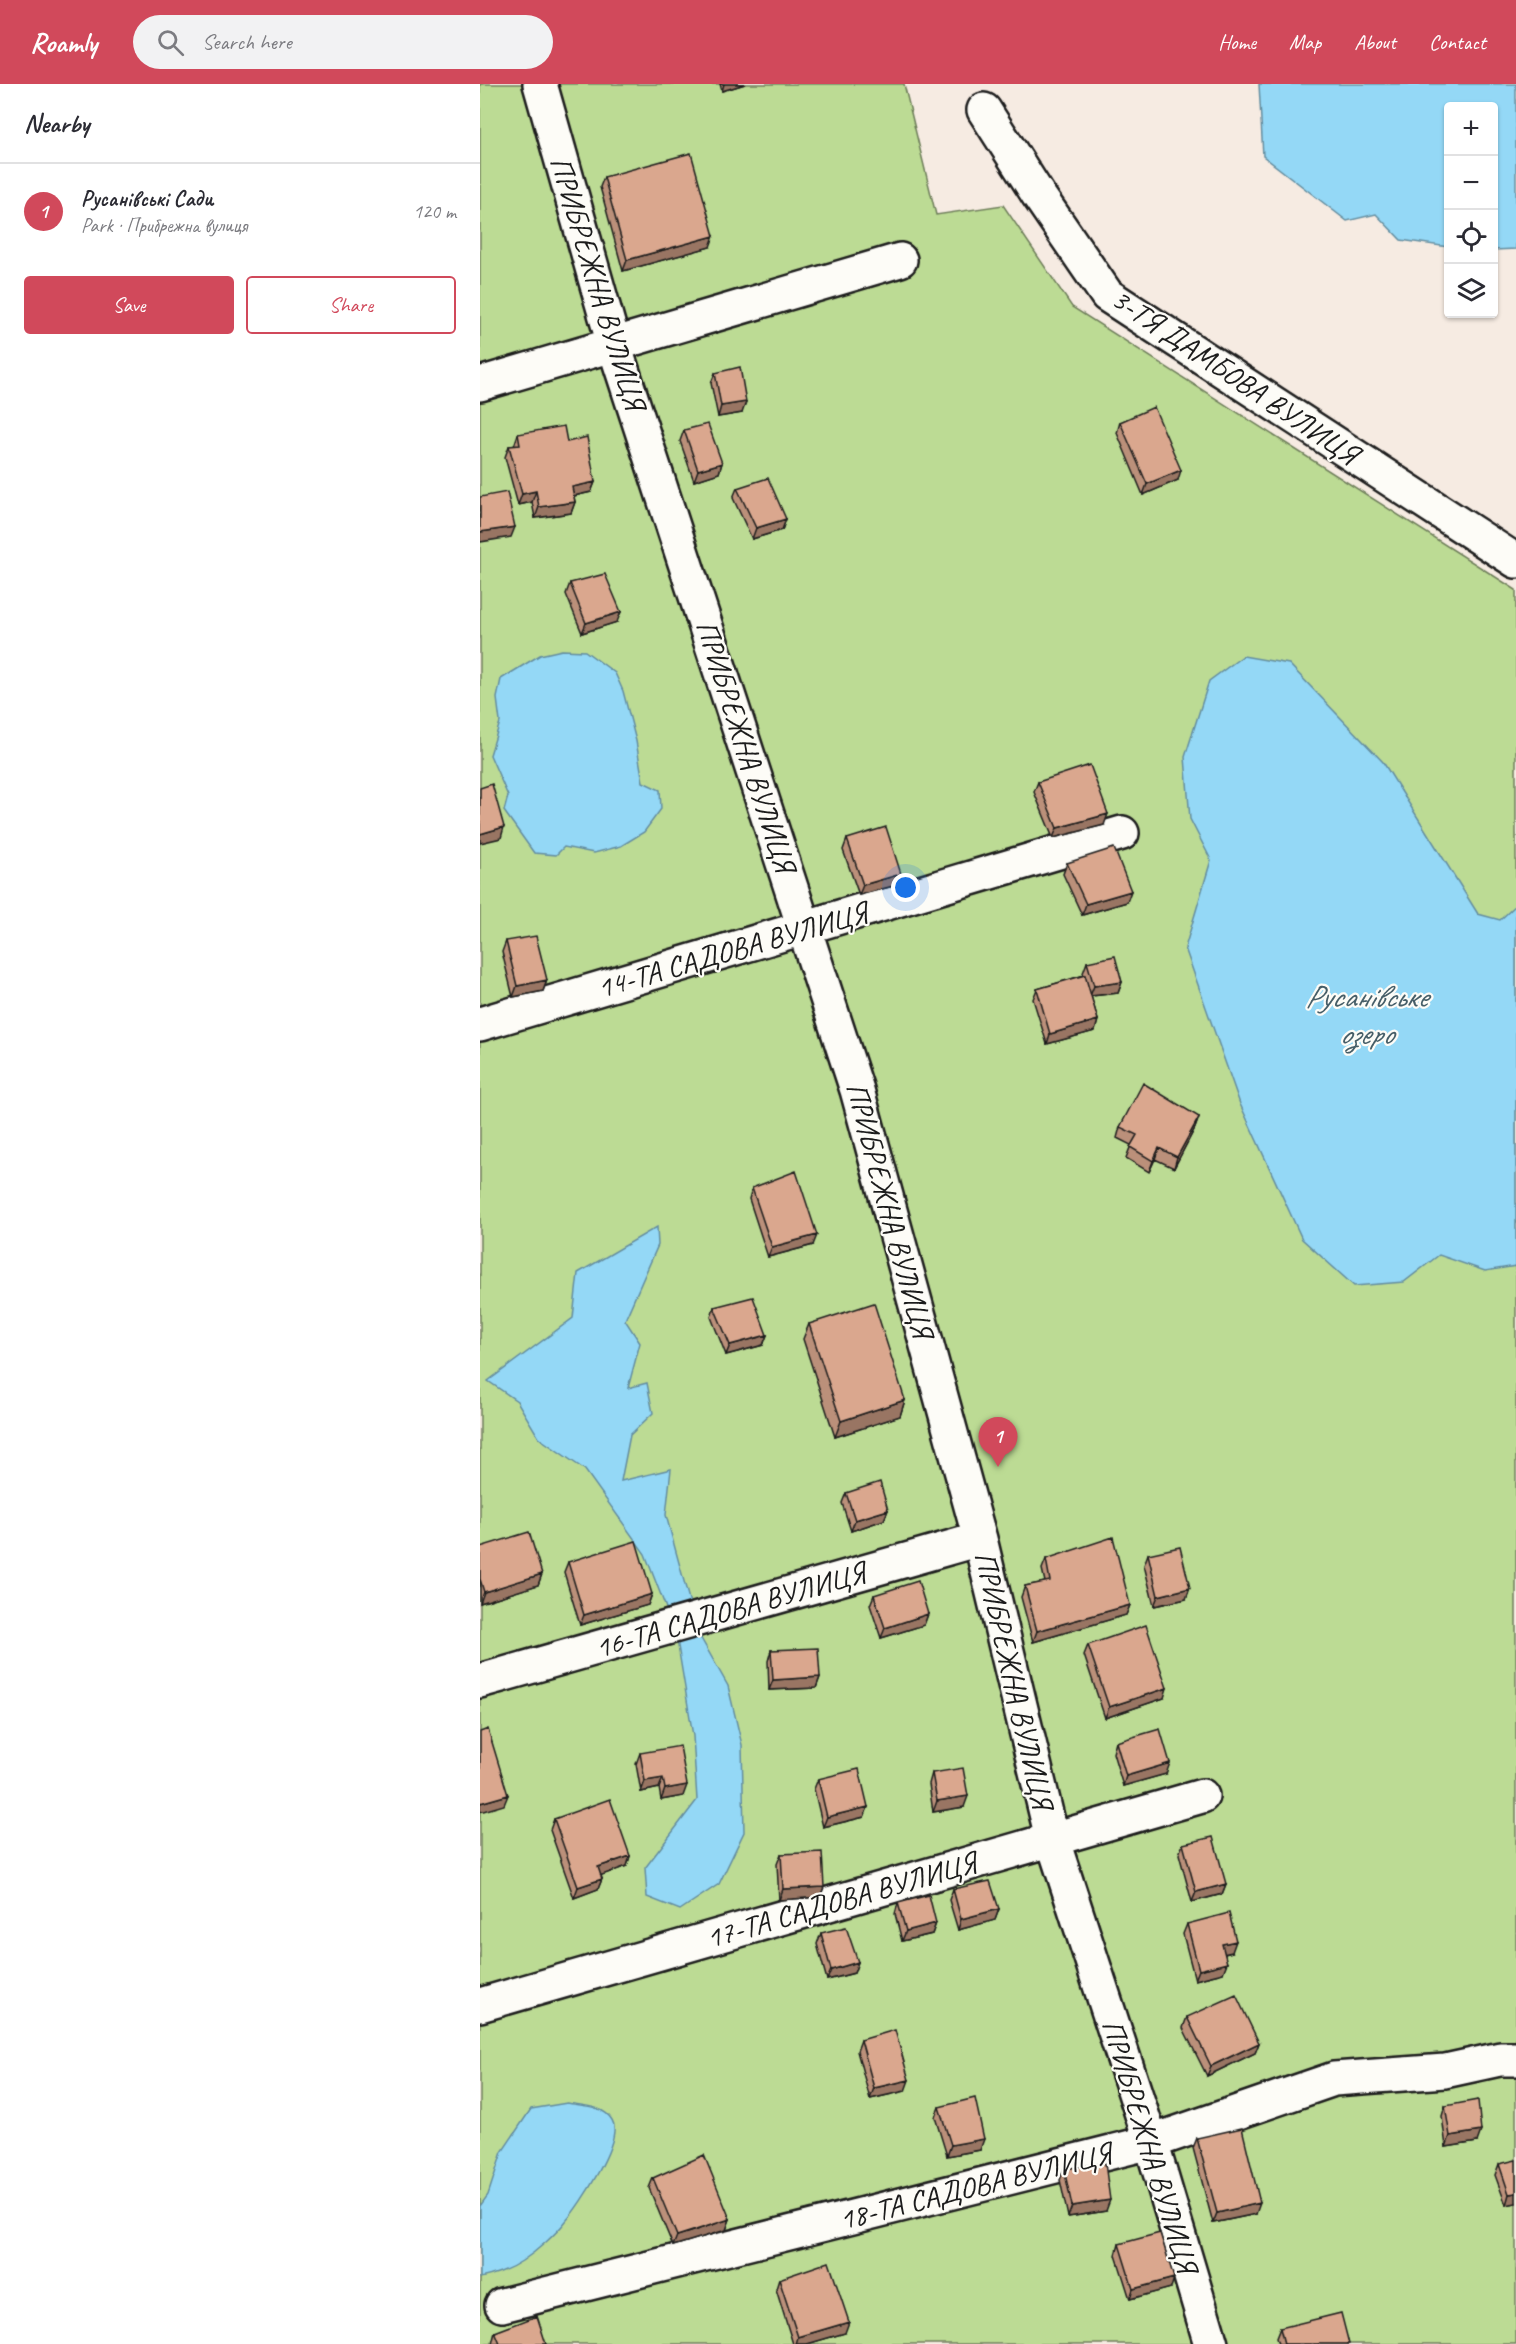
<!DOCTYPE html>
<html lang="en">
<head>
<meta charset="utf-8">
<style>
  :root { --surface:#fff; --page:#f2f2f3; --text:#2b2b33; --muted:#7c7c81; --line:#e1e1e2; --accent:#d1495b }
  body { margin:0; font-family:Caveat,sans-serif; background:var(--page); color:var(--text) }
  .controls { position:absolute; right:18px; top:18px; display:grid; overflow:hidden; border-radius:6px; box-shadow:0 2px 4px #0004 }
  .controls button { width:54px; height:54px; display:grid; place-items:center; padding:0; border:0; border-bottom:2px solid var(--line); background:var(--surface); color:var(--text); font:30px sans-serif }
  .you { position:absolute; left:426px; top:804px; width:21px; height:21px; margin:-15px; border:4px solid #fff; border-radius:50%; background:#1a73e8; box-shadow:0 0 0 9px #1a73e833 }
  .badge { display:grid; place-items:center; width:39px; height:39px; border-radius:50%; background:var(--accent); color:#fff; font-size:20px; font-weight:700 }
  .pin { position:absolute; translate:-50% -50px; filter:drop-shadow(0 2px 3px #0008) }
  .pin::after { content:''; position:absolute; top:32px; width:21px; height:18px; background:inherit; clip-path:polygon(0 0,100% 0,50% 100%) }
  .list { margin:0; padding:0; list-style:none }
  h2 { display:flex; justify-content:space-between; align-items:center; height:78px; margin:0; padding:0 24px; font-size:26px }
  h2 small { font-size:20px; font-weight:400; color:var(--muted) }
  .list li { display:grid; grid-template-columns:39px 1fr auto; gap:18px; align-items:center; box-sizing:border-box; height:96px; padding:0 24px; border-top:2px solid var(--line) }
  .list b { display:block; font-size:22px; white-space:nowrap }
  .list p { margin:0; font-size:20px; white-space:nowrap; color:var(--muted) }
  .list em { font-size:20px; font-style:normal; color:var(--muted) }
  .actions { display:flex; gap:12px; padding:18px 24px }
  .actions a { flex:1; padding:14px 0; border:2px solid var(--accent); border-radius:6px; text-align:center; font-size:21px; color:var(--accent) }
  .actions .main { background:var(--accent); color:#fff }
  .icon { flex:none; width:33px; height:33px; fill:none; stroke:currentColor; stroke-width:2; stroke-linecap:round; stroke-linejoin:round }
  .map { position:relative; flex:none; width:1036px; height:2260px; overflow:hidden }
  header { display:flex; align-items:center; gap:36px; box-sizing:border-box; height:84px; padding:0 30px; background:var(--accent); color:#fff }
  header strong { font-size:28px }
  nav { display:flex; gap:33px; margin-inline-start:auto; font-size:21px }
  .search { width:420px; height:54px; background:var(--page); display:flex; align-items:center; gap:15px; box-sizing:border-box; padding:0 21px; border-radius:33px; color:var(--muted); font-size:22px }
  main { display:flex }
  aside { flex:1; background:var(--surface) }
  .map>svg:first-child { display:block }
</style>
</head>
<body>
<header>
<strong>Roamly</strong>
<div class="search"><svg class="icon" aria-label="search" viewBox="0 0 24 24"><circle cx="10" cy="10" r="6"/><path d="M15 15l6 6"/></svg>Search here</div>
<nav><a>Home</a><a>Map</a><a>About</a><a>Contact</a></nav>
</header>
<main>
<aside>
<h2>Nearby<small></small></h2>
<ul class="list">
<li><span class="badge">1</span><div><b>Русанівські Сади</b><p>Park · Прибрежна вулиця</p></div><em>120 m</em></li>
</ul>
<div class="actions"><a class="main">Save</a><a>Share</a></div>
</aside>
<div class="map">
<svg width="1036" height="2260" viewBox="0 0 1036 2260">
  <rect width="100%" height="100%" fill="#f6ebe2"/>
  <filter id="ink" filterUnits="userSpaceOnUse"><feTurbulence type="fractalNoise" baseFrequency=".0167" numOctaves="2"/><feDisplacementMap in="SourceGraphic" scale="12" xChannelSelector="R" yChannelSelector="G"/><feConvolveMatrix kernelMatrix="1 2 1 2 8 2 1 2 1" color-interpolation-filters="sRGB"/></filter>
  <g filter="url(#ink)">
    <path fill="#bcdb94" stroke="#6c7c58" stroke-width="1.5" d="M0,0H424L456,131L523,121L592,223L1036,506V2260H0Z"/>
    <path fill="#94d8f6" stroke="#648d9f" stroke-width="1.5" d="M779,0H1036V165L1014,166V22H968V163L921,156L896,130L867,137L783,72Z
      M82,566L105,567L135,589L143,607L156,657L163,698L180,706L181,725L164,748L141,762L114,769L84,763L76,771L54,769L24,727L28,712L10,671L20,638L17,614L21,595L60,571Z
      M763,572L809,580L903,678L998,830L1020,836L1036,821V1182L1005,1187L959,1171L924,1198L874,1202L822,1155L760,1020L705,864L731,776L710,735L705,673L729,597Z
      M177,1143L178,1161L145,1236L160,1259L148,1304L167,1299L173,1329L150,1351L141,1397L191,1385L186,1431L218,1549L248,1602L262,1661L264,1748L239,1800L200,1826L167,1813L165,1784L217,1716L213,1652L196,1550L165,1470L105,1386L59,1354L37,1317L8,1297L93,1234L98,1189Z
      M87,2019C103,2022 123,2021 132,2036C144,2055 100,2121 86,2137C75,2151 57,2167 42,2177C30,2185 14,2191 0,2194V2122L8,2111L22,2068L51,2025Z"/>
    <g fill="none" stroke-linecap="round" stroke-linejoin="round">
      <defs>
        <path id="street" d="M60,0L134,261L377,1006L500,1455L572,1754L671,2058L731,2260
          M504,26L559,112L627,211L1036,477
          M0,300L420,176
          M0,940L642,749
          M0,1597L500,1455
          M0,1921L722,1712
          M22,2221L671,2058L854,1995L965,1987L1020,1975H1036"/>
      </defs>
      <use href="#street" stroke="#1c1c1c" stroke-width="38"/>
      <use href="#street" stroke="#fdfcf7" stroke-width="33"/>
    </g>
    <path fill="#bb907a" stroke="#1c1c1c" stroke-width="1.5" d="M240,0H265L242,7Z
      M124,93L230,163L143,187L120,103Z
      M235,289L262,329L238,333L231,299Z
      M640,338L698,396L663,411L637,349Z
      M204,346L242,379L239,389L214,397L200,357Z
      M38,350L87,358L115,398L111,408L94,412L95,418L91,429L55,434L52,418L38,421L25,373L29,362H34Z
      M257,404L306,435L302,446L272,455L253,414Z
      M90,499L137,538L102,549L86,510Z
      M558,698L624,741L573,754L554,708Z
      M367,755L421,790L417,801L379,811L363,766Z
      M587,779L647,818L602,831L583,790Z
      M26,857L67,896L63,907L33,913L22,868Z
      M607,878L642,898L638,909L611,912L618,936L615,947L567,960L553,915L557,905L604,891L603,889Z
      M719,1033L715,1044L694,1084L675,1075L669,1088L646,1074L651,1061L637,1054L640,1043Z
      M272,1104L333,1161L288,1173L269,1115Z
      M234,1223L287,1251L283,1261L246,1271L231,1233Z
      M329,1240L425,1316L420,1332L355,1353L323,1255Z
      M366,1409L408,1426L404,1436L371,1447L362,1419Z
      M0,1463L62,1490L58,1501L0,1519Z
      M668,1470L706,1515L674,1522L664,1481Z
      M566,1475L650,1521L646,1531L553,1558L541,1513L545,1502L565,1498L562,1485Z
      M88,1478L172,1510L168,1521L100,1541L84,1488Z
      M394,1511L448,1530L444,1541L401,1554L390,1521Z
      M608,1561L684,1614L625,1634L604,1571Z
      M291,1566L340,1593L336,1604L289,1606L288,1577Z
      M636,1658L686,1690L643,1702L633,1669Z
      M160,1669L203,1712L181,1716L179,1704L161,1708L156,1680Z
      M452,1689L484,1723L453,1728L449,1700Z
      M338,1695L388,1723L384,1733L343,1743L334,1705Z
      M74,1735L150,1772L147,1782L121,1791L122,1795L118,1805L94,1814L70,1746Z
      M703,1760L746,1800L742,1810L712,1818L699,1770Z
      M301,1770L344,1803L340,1813L299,1816L297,1780Z
      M473,1805L519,1825L515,1836L478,1846L469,1816Z
      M418,1819L456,1839L452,1850L422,1857L415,1830Z
      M707,1840L752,1868L745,1870L743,1889L715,1896L703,1850Z
      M341,1849L378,1878L374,1889L347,1896L337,1860Z
      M707,1933L779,1959L775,1969L727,1992L703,1944Z
      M381,1956L425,2007L390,2015L377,1967Z
      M965,2022L997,2058L966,2063L962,2032Z
      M459,2023L500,2066L467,2072L455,2033Z
      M717,2054L776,2130L733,2139L713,2064Z
      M1019,2080L1036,2119L1026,2121L1015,2091Z
      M584,2085L626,2127L588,2133L580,2096Z
      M173,2094L250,2135L246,2146L193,2162L169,2104Z
      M639,2160L691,2204L650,2215L636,2171Z
      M299,2195L365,2249L327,2260H313L296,2205Z
      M800,2244L869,2260H798L796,2254Z
      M15,2248L66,2260H12Z"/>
    <path fill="#997563" stroke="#1c1c1c" stroke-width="1.5" d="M244,0H265L242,7Z
      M234,152L230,163L143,187L147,176Z
      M266,318L262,329L238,333L241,322Z
      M242,379L239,389L214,397L218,386Z
      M701,386L698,396L663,411L667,400Z
      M115,398L111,408L89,413L92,403Z
      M56,407L52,418L38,421L42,410Z
      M95,418L91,429L55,434L59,423Z
      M306,435L302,446L272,455L276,444Z
      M35,443L31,453L0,458V448Z
      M141,528L137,538L102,549L106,539Z
      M628,730L624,741L573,754L577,744Z
      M24,743L21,754L0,759V750Z
      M421,790L417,801L379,811L383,801Z
      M651,807L647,818L602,831L606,820Z
      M67,896L63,907L33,913L37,902Z
      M642,898L638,909L610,912L614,902Z
      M618,936L615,947L567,960L570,950Z
      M719,1033L715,1044L694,1084L697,1073Z
      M679,1064L675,1075L669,1088L673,1077Z
      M337,1151L333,1161L288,1173L292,1163Z
      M287,1251L283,1261L246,1271L250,1261Z
      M425,1316L420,1332L355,1353L361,1337Z
      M408,1426L404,1436L371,1447L375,1436Z
      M62,1490L58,1501L0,1519L4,1508Z
      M710,1504L706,1515L674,1522L678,1512Z
      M172,1510L168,1521L100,1541L104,1531Z
      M650,1521L646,1531L553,1558L557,1547Z
      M448,1530L444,1541L401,1554L405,1544Z
      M340,1593L336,1604L289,1606L293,1596Z
      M687,1604L684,1614L625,1634L629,1623Z
      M690,1679L686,1690L643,1702L646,1692Z
      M183,1694L179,1704L161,1708L165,1697Z
      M207,1701L203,1712L181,1716L185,1705Z
      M28,1711L24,1721L0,1728V1719Z
      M488,1712L484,1723L453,1728L457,1717Z
      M388,1723L384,1733L343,1743L347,1733Z
      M150,1772L147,1782L114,1794L118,1783Z
      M122,1795L118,1805L94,1814L98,1803Z
      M746,1800L742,1810L712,1818L716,1808Z
      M344,1803L340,1813L299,1816L303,1805Z
      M519,1825L515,1836L478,1846L481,1835Z
      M456,1839L452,1850L422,1857L426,1847Z
      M756,1857L752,1868L738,1871L742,1860Z
      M378,1878L374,1889L347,1896L351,1886Z
      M747,1879L743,1889L715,1896L719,1886Z
      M779,1959L775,1969L727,1992L731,1982Z
      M429,1996L425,2007L390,2015L394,2004Z
      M1001,2047L997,2058L966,2063L970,2052Z
      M504,2055L500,2066L467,2072L471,2061Z
      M1036,2109V2119L1026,2121L1029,2110Z
      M630,2116L626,2127L588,2133L592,2122Z
      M780,2119L776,2130L733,2139L737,2129Z
      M250,2135L246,2146L193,2162L197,2152Z
      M694,2194L691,2204L650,2215L653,2205Z
      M369,2238L365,2249L327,2260H316L318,2253Z"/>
    <path fill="#daa78e" stroke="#1c1c1c" stroke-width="1.5" d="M211,69L234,152L147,176L124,93Z
      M260,283L266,318L241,322L235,289Z
      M674,323L701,386L667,400L640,338Z
      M228,340L242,379L218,386L204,346Z
      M84,342L87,358L107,353L115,398L92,403L95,418L59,423L56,407L42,410L29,362L40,361L38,350Z
      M288,394L306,435L276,444L257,404Z
      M27,408L35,443L0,448V413Z
      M125,490L141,528L106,539L90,499Z
      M610,681L628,730L577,744L558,698Z
      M12,700L24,743L0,750V704Z
      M406,743L421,790L383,801L367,755Z
      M634,764L651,807L606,820L587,779Z
      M56,852L67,896L37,902L26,857Z
      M635,872L642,898L614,902L607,878Z
      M605,891L618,936L570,950L557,905Z
      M663,999L719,1033L697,1073L679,1064L673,1077L650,1063L657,1051L640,1043Z
      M316,1087L337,1151L292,1163L272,1104Z
      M273,1213L287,1251L250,1261L234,1223Z
      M394,1219L425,1316L361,1337L329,1240Z
      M400,1398L408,1426L375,1436L366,1409Z
      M49,1448L62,1490L4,1508L0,1495V1463Z
      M633,1453L650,1521L557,1547L545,1502L570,1497L566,1475Z
      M156,1457L172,1510L104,1531L88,1478Z
      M700,1463L710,1504L678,1512L668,1470Z
      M438,1497L448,1530L405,1544L394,1511Z
      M666,1541L687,1604L629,1623L608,1561Z
      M338,1564L340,1593L293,1596L291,1566Z
      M8,1645L28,1711L0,1719V1648Z
      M680,1645L690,1679L646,1692L636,1658Z
      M200,1662L207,1701L185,1705L183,1694L165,1697L160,1669Z
      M483,1684L488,1712L457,1717L452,1689Z
      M379,1685L388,1723L347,1733L338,1695Z
      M130,1715L150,1772L118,1783L122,1795L98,1803L74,1735Z
      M733,1753L746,1800L716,1808L703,1760Z
      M342,1768L344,1803L303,1805L301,1770Z
      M510,1797L519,1825L481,1835L473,1805Z
      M449,1811L456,1839L426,1847L418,1819Z
      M749,1829L756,1857L742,1860L747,1879L719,1886L707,1840Z
      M366,1843L378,1878L351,1886L341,1849Z
      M756,1911L779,1959L731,1982L707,1933Z
      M415,1946L429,1996L394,2004L381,1956Z
      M495,2014L504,2055L471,2061L459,2023Z
      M998,2016L1001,2047L970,2052L965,2022Z
      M762,2044L780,2119L737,2129L717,2054Z
      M224,2071L250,2135L197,2152L173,2094Z
      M1036,2076V2109L1029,2110L1019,2080Z
      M625,2079L630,2116L592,2122L584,2085Z
      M680,2149L694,2194L653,2205L639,2160Z
      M349,2178L369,2238L318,2253L299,2195Z
      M861,2229L869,2260H804L800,2244Z
      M57,2232L66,2260H20L15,2248Z"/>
  </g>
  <g text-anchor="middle" stroke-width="4.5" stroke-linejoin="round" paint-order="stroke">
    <g font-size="30" fill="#1c1c1c" stroke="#fdfcf7">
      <text transform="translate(118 199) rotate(73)" y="10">ПРИБРЕЖНА ВУЛИЦЯ</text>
      <text transform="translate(755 292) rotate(34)" y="10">3-ТЯ ДАМБОВА ВУЛИЦЯ</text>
      <text transform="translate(266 662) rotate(72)" y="10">ПРИБРЕЖНА ВУЛИЦЯ</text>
      <text transform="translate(252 866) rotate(-16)" y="10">14-ТА САДОВА ВУЛИЦЯ</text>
      <text transform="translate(410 1126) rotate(75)" y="10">ПРИБРЕЖНА ВУЛИЦЯ</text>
      <text transform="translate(250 1526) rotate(-16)" y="10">16-ТА САДОВА ВУЛИЦЯ</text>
      <text transform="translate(534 1596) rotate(77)" y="10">ПРИБРЕЖНА ВУЛИЦЯ</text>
      <text transform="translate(361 1816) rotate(-16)" y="10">17-ТА САДОВА ВУЛИЦЯ</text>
      <text transform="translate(670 2062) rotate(73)" y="10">ПРИБРЕЖНА ВУЛИЦЯ</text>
      <text transform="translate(495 2102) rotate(-14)" y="10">18-ТА САДОВА ВУЛИЦЯ</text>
    </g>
    <g font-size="32" font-style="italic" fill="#465e68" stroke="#fdfcf7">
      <text x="886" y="923">Русанівське<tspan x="886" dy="37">озеро</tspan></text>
    </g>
  </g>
</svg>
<div class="controls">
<button>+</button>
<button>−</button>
<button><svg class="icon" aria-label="locate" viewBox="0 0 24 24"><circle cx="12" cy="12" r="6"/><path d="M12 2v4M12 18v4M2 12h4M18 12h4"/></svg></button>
<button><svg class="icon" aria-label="layers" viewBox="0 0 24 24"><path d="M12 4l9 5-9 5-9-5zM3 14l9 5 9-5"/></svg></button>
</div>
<div class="you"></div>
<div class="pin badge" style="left:518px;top:1383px">1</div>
</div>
</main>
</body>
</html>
